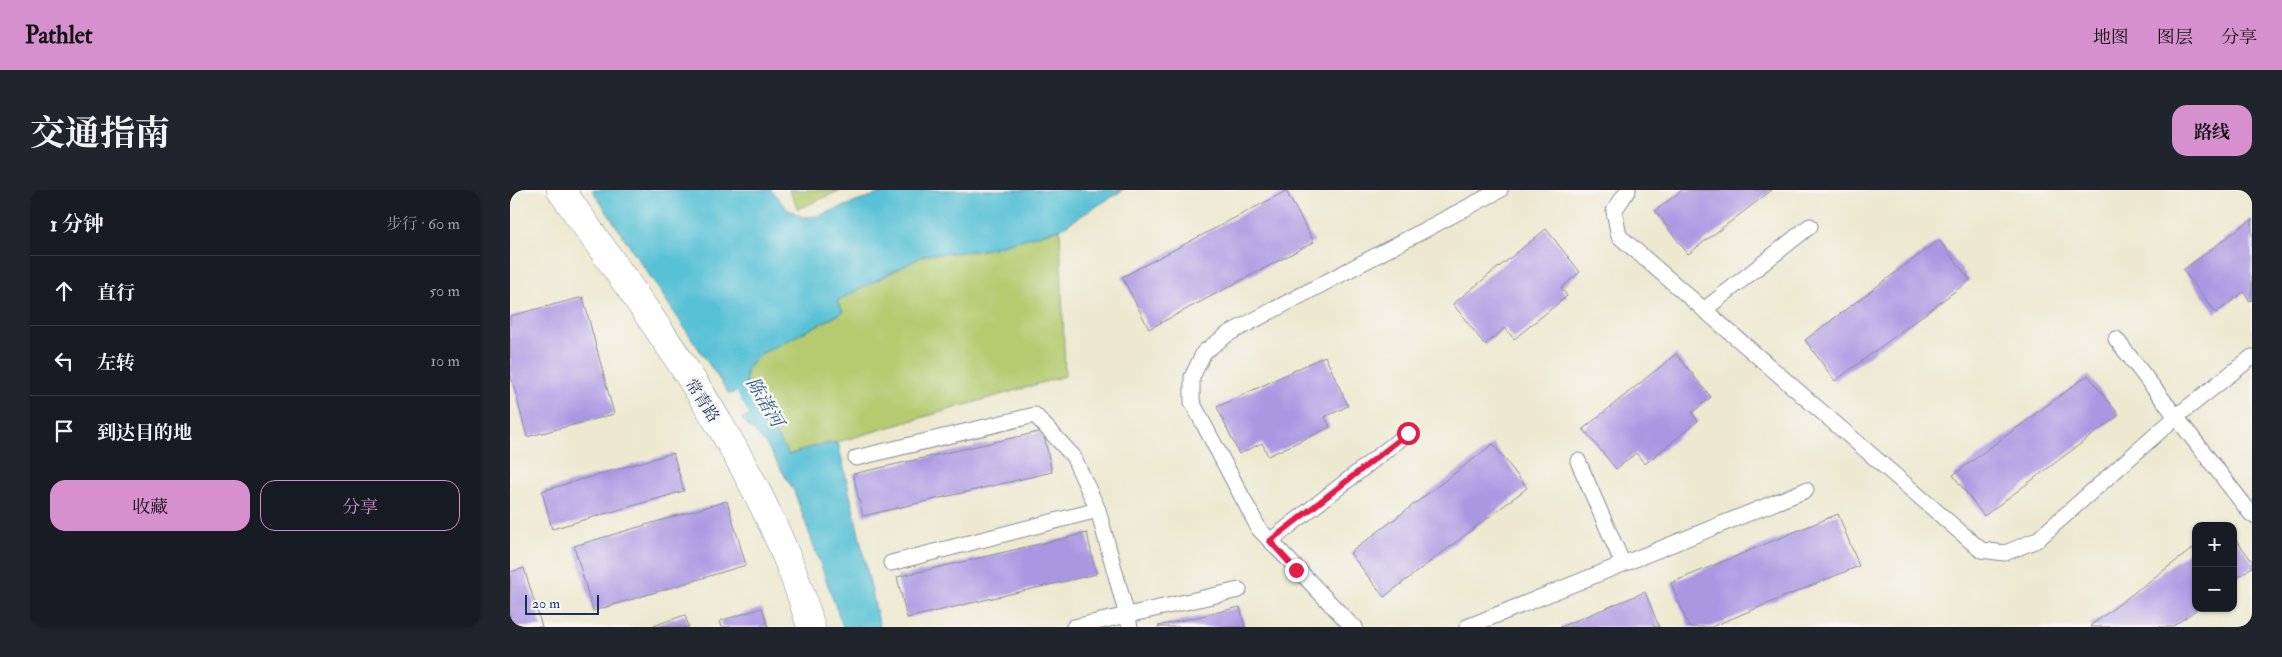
<!DOCTYPE html>
<html lang="zh">
<head>
<meta charset="utf-8">
<style>
  :root { --surface:#171b24; --page:#20242c; --text:#f1f3f6; --muted:#9ea1a6; --line:#363941; --accent:#d690ce }
  body { margin:0; font-family:"IM FELL Double Pica","Noto Serif SC",serif; background:var(--page); color:var(--text) }
  .controls { position:absolute; right:15px; bottom:15px; display:grid; overflow:hidden; border-radius:10px; box-shadow:0 1px 4px #0004 }
  .controls button { width:45px; height:45px; display:grid; place-items:center; padding:0; border:0; border-bottom:1px solid var(--line); background:var(--surface); color:var(--text); font:25px sans-serif }
  .scale { position:absolute; left:15px; bottom:12px; width:74px; box-sizing:border-box; padding-left:5px; border:2px solid #1b2f5e; border-top:0; font-size:14px; line-height:18px; white-space:nowrap; color:#1b2f5e; -webkit-text-stroke:4px #f6f6f2; paint-order:stroke }
  .stop { position:absolute; width:15px; height:15px; margin:-11px; border:4px solid #e11d48; border-radius:50%; background:#fff }
  .stop.end { background:#e11d48; border-color:#fff; box-shadow:0 1px 5px #0008 }
  .list { margin:0; padding:0; list-style:none }
  h2 { display:flex; justify-content:space-between; align-items:center; height:65px; margin:0; padding:0 20px; font-size:21px }
  h2 small { font-size:16px; font-weight:400; color:var(--muted) }
  .list li { display:grid; grid-template-columns:32px 1fr auto; gap:15px; align-items:center; box-sizing:border-box; height:70px; padding:0 20px; border-top:1px solid var(--line) }
  .list b { display:block; font-size:19px; white-space:nowrap }
  .list em { font-size:16px; font-style:normal; color:var(--muted) }
  .actions { display:flex; gap:10px; padding:15px 20px }
  .actions a { flex:1; padding:11px 0; border:1px solid var(--accent); border-radius:15px; text-align:center; font-size:18px; color:var(--accent) }
  .actions .main { background:var(--accent); color:#111 }
  .icon { flex:none; width:28px; height:28px; fill:none; stroke:currentColor; stroke-width:2; stroke-linecap:round; stroke-linejoin:round }
  .map { position:relative; flex:none; width:1742px; height:437px; overflow:hidden; border-radius:15px }
  header { display:flex; align-items:center; gap:30px; box-sizing:border-box; height:70px; padding:0 25px; background:var(--accent); color:#111 }
  header strong { font-size:24px }
  nav { display:flex; gap:28px; margin-inline-start:auto; font-size:18px }
  .intro { display:flex; align-items:center; justify-content:space-between; box-sizing:border-box; height:120px; padding:0 30px }
  h1 { margin:0; font-size:35px }
  .button { padding:12px 22px; border-radius:15px; background:var(--accent); color:#111; font-size:18px; font-weight:700 }
  main { display:flex; gap:30px; padding:0 30px }
  aside { flex:1; background:var(--surface); border-radius:15px; box-shadow:0 1px 4px #0004 }
  .map>svg:first-child { display:block }
</style>
</head>
<body>
<header>
<strong>Pathlet</strong>
<nav><a>地图</a><a>图层</a><a>分享</a></nav>
</header>
<div class="intro"><h1>交通指南</h1><a class="button">路线</a></div>
<main>
<aside>
<h2>1 分钟<small>步行 · 60 m</small></h2>
<ul class="list">
<li><svg class="icon" aria-label="ahead" viewBox="0 0 24 24"><path d="M12 20V5M6 11l6-6 6 6"/></svg><div><b>直行</b></div><em>50 m</em></li>
<li><svg class="icon" aria-label="left" viewBox="0 0 24 24"><path d="M17 20v-9H6M10 6l-5 5 5 5"/></svg><div><b>左转</b></div><em>10 m</em></li>
<li><svg class="icon" aria-label="arrive" viewBox="0 0 24 24"><path d="M6 21V4h12l-3 4 3 4H6"/></svg><div><b>到达目的地</b></div></li>
</ul>
<div class="actions"><a class="main">收藏</a><a>分享</a></div>
</aside>
<div class="map">
<svg width="1742" height="437" viewBox="0 0 1742 437">
  <rect width="100%" height="100%" fill="#f6f6f2"/>
  <filter id="ink" filterUnits="userSpaceOnUse"><feTurbulence type="fractalNoise" baseFrequency=".02" numOctaves="2"/><feDisplacementMap in="SourceGraphic" scale="10" xChannelSelector="R" yChannelSelector="G"/><feConvolveMatrix kernelMatrix="1 2 1 2 8 2 1 2 1" color-interpolation-filters="sRGB"/></filter>
  <filter id="wash" filterUnits="userSpaceOnUse"><feTurbulence type="fractalNoise" baseFrequency=".0096" numOctaves="4" result="noise"/><feDisplacementMap in="SourceGraphic" scale="20" xChannelSelector="R" yChannelSelector="G"/><feGaussianBlur stdDeviation="1.12" result="paint"/><feColorMatrix in="noise" values="0 0 0 0 0 0 0 0 0 0 0 0 0 0 0 0 0 1.4 0 .05"/><feComposite in="paint" operator="in"/></filter>
  <g filter="url(#wash)">
    <rect width="100%" height="100%" fill="#ede8cf"/>
    <path fill="#b4cb70" stroke="#687d67" d="M279,0H331L288,19Z
      M550,39L555,186L328,252L305,256L279,265L236,199V180L249,165L332,123L327,111L415,65L474,60Z"/>
    <path fill="#58c1d5" stroke="#3a789a" d="M82,0H261L277,19L293,27L308,26L379,0H613L550,39L474,60L415,65L327,111L333,122L249,165L236,180V199L219,204Z
      M251,221L279,265L305,256L328,252L370,437H333L284,301L256,254L231,229Z"/>
    <g fill="none" stroke-linecap="round" stroke-linejoin="round">
      <path stroke="#58c1d5" stroke-width="8" d="M226,193L248,233"/>
    </g>
    <g id="blocks">
      <path fill="#aa97e2" d="M1172,0H1262L1178,64L1145,21Z
        M776,1L804,52L639,139L612,87Z
        M1742,29V110L1740,111L1734,102L1706,123L1673,80Z
        M1036,39L1070,82L1051,98L1057,106L1004,149L995,138L975,155L943,114Z
        M1429,50L1460,90L1325,191L1295,150Z
        M73,107L104,224L17,247L0,182V126Z
        M1166,164L1201,207L1182,223L1188,231L1135,274L1126,263L1106,279L1073,239Z
        M815,166L838,216L815,227L820,237L758,266L752,253L729,264L707,217Z
        M1578,185L1609,225L1474,326L1443,285Z
        M533,241L542,282L353,326L343,284Z
        M983,254L1017,298L874,407L840,363Z
        M163,263L174,301L42,339L32,301Z
        M217,311L236,375L83,421L64,356Z
        M1328,324L1349,376L1201,437H1179L1161,393Z
        M577,343L586,384L397,428L387,387Z
        M1723,346L1742,371V377L1723,391Z
        M1686,356V420L1662,437H1581L1580,436Z
        M14,378L32,437H0V382Z
        M1135,402L1149,437H1050Z
        M730,417L735,437H648V436Z
        M252,418L258,437H212L210,431Z
        M175,425L179,437H140Z"/>
    </g>
  </g>
  <g filter="url(#ink)">
    <use href="#blocks" fill-opacity="0" stroke="#848c96" stroke-width="1"/>
    <g fill="none" stroke-linecap="round" stroke-linejoin="round">
      <defs>
        <path id="service" d="M1118,0L1104,21L1109,46L1471,360L1495,363L1527,350L1667,226L1742,167
          M1194,120L1300,36
          M1606,149L1742,325
          M346,268L525,225L563,266L588,320L620,437
          M1068,271L1113,374
          M760,351L898,243
          M381,373L588,320
          M564,437L729,400
          M845,437L841,435L749,339L682,212V187L694,162L718,144L990,0
          M957,437L1296,300"/>
        <path id="tertiary" d="M51,0C146,137 255,276 301,437"/>
      </defs>
      <use href="#service" stroke="#848c96" stroke-width="17"/>
      <use href="#tertiary" stroke="#848c96" stroke-width="29"/>
      <use href="#service" stroke="#fff" stroke-width="15"/>
      <use href="#tertiary" stroke="#fff" stroke-width="28"/>
    </g>
  </g>
  <g fill="none" stroke-linecap="round" stroke-linejoin="round" filter="url(#ink)">
    <path stroke="#e11d48" stroke-width="6" d="M786,380L760,351L898,243"/>
  </g>
  <g text-anchor="middle" stroke-width="5" stroke-linejoin="round" paint-order="stroke">
    <g font-size="16" fill="#1b2f5e" stroke="#f6f6f2">
      <text transform="translate(193 210) rotate(57)" y="6">常青路</text>
    </g>
    <g font-size="18" font-style="italic" fill="#2d5b82" stroke="#f6f6f2">
      <text transform="translate(255 212) rotate(59)" y="6">陈渚河</text>
    </g>
  </g>
</svg>
<div class="controls">
<button>+</button>
<button>−</button>
</div>
<div class="scale">20 m</div>
<div class="stop" style="left:898px;top:243px"></div>
<div class="stop end" style="left:786px;top:380px"></div>
</div>
</main>
</body>
</html>
